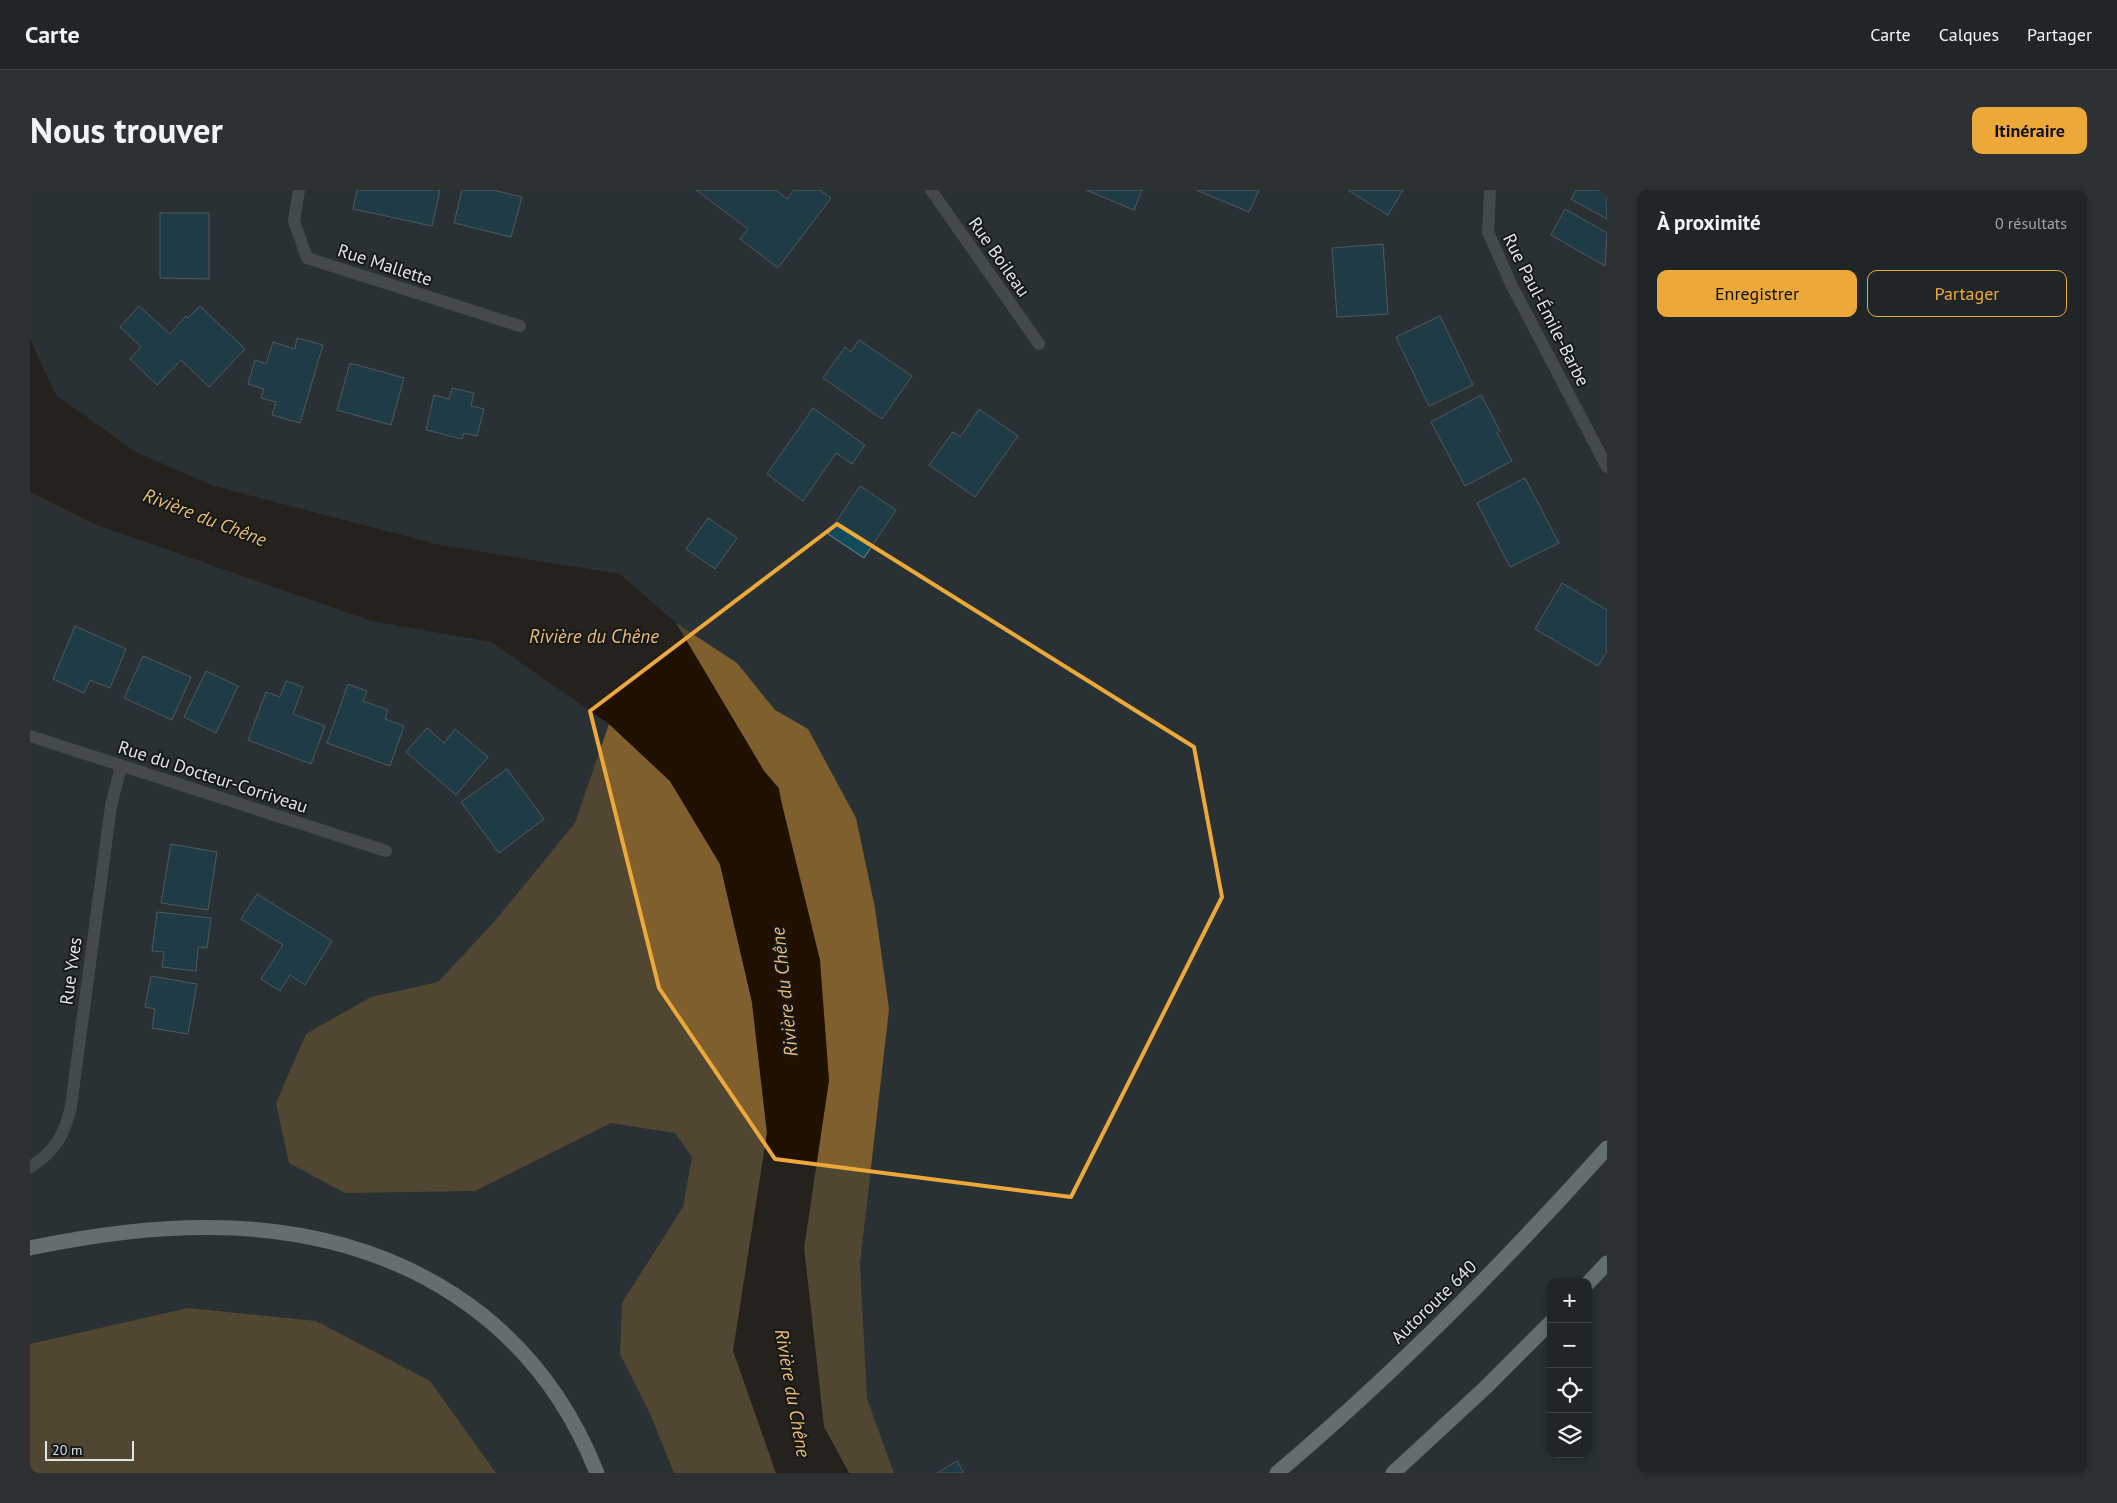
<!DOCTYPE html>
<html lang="fr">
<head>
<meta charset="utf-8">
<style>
  :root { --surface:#202527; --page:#2d3133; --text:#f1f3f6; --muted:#a2a5a7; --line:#3d4244; --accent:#eca93a }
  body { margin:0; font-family:"PT Sans",sans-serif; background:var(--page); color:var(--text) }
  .controls { position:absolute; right:15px; bottom:15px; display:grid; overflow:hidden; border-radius:10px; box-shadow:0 2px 8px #0003 }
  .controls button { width:45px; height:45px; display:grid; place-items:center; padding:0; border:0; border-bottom:1px solid var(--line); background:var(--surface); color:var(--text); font:25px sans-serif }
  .scale { position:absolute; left:15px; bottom:12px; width:89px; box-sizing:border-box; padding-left:5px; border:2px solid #dfe4e5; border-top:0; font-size:14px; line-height:18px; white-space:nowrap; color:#dfe4e5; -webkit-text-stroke:4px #15191a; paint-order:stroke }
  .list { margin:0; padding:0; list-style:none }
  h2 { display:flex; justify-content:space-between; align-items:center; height:65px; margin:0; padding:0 20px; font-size:21px }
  h2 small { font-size:16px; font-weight:400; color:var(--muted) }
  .actions { display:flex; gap:10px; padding:15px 20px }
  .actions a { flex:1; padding:11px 0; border:1px solid var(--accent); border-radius:10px; text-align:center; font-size:18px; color:var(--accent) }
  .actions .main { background:var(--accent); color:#111 }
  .icon { flex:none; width:28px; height:28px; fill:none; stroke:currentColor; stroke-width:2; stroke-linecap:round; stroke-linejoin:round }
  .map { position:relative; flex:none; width:1577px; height:1283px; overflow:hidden; border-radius:10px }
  header { display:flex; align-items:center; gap:30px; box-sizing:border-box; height:70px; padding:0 25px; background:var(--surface); border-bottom:1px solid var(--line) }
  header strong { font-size:24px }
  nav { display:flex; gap:28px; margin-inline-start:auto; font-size:18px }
  .intro { display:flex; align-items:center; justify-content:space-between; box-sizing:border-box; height:120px; padding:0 30px }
  h1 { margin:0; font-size:35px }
  .button { padding:12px 22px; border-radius:10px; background:var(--accent); color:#111; font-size:18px; font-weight:700 }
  main { display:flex; gap:30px; padding:0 30px }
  aside { flex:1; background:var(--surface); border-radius:10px; box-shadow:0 2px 8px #0003 }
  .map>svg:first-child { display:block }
</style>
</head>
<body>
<header>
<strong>Carte</strong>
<nav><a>Carte</a><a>Calques</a><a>Partager</a></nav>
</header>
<div class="intro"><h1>Nous trouver</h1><a class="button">Itinéraire</a></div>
<main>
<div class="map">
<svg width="1577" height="1283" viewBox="0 0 1577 1283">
  <rect width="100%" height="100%" fill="#2a3134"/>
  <path fill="#805f2e" d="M646,433L707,473L745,520L778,539L826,628L845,718L859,819L830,1074L837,1209L864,1283H819L794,1237L774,1058L799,890L749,598L734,581Z
    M579,534L640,591L690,674L722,812L737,943L704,1160L746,1283H644L621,1226L590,1164L592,1113L653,1017L662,967L645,943L581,933L445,1001L315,1003L259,973L246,913L276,844L341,807L408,792L464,732L545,633Z
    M158,1118L286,1131L400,1191L466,1283H0V1154Z"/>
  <path fill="#201000" d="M0,149L26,205L106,262L184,296L410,355L590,384L646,433L734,581L748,598L790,770L799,890L774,1058L794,1237L819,1283H746L703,1161L737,943L722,812L690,674L640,591L579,534L461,452L341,431L64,334L0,302Z"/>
  <path fill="#124b5c" stroke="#7e878b" d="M327,0H410L402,36L323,19Z
    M432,0H463L492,7L481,47L424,33Z
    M666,0H746L757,9L764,0H790L801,8L748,78L710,49L718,39Z
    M1056,0H1112L1104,20Z
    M1166,0H1229L1219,22Z
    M1318,0H1373L1358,25Z
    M1546,0H1577V29L1541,9Z
    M1535,19L1577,43L1575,76L1521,45Z
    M130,23H179V89L130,88Z
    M1353,54L1358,124L1307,127L1302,58Z
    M109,116L140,144L156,126L158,128L170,116L215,159L179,197L151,170L127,195L100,169L111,157L90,137Z
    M1410,126L1443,195L1399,216L1366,147Z
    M267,148L293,155L270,233L242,225L246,212L231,208L234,199L218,194L225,170L236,174L243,152L265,159Z
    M829,150L882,186L852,229L793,188L815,157L821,162Z
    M320,173L374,188L361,235L307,220Z
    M422,198L444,203L441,216L454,219L447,246L434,243L432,249L396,240L404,205L419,209Z
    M1451,205L1470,241L1467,243L1482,271L1435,296L1401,232Z
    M783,218L835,255L822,274L806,263L773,311L737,284Z
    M949,219L988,246L945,307L899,275L923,242L930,247Z
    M1495,288L1529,353L1480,377L1447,313Z
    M830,296L866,320L834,368L798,344Z
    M678,328L707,348L685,379L656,359Z
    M1532,393L1577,420V461L1568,476L1505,439Z
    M45,436L96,459L80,498L60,490L54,503L23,489Z
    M113,466L161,487L142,530L94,508Z
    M176,481L208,496L186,543L154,527Z
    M256,491L273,497L263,524L295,536L281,574L218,550L236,502L250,507Z
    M318,494L337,501L333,511L358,520L355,529L374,536L360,576L297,553Z
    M397,538L414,553L425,539L458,567L426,605L376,562Z
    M477,579L514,629L469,663L431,612Z
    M141,654L187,662L178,720L131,713Z
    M227,704L302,751L275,795L260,785L250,801L231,789L253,755L211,729Z
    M127,722L181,728L177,758L168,757L166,781L132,777L134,762L122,761Z
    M121,786L167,794L158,844L122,838L125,819L115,817Z
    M927,1271L934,1283H907Z"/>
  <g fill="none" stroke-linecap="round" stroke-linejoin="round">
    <path stroke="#646869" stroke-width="12" d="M269,0L264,31L277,68L490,136
      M901,0L1009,154
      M1460,0L1458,42L1482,96L1577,277
      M0,546L356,661
      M0,977C25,962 35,944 41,916L81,616L91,576"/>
    <path stroke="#abb5b8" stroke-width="15" d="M0,1058C66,1044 135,1035 203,1038C369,1046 505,1126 567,1283
      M1558,1093L1577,1073
      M1247,1283C1365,1183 1474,1073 1577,958
      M1363,1283L1455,1198L1521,1132"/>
  </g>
  <path d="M0 0H1577V1283H0ZM807,334L1164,557L1192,707L1041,1007L745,969L629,798L560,521Z" fill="#2a3134" fill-opacity=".55" fill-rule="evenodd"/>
  <path fill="none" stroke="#eca93a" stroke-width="4" stroke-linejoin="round" d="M807,334L1164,557L1192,707L1041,1007L745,969L629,798L560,521Z"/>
  <g text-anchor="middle" stroke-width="4" stroke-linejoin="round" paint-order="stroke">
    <g font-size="18" fill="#dfe4e5" stroke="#15191a">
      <text transform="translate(969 67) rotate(55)" y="6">Rue Boileau</text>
      <text transform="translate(355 75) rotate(18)" y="6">Rue Mallette</text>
      <text transform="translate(1516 120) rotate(63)" y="6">Rue Paul-Émile-Barbe</text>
      <text transform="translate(183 587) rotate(18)" y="6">Rue du Docteur-Corriveau</text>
      <text transform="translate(41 781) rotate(-82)" y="6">Rue Yves</text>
      <text transform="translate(1404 1112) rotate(-44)" y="6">Autoroute 640</text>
    </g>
    <g font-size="19" font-style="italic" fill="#eebb71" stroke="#15191a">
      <text transform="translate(175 327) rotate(21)" y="7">Rivière du Chêne</text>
      <text x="564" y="453">Rivière du Chêne</text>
      <text transform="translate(754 802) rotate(-96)" y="7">Rivière du Chêne</text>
      <text transform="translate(763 1203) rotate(80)" y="7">Rivière du Chêne</text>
    </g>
  </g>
</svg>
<div class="controls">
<button>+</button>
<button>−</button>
<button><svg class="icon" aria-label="locate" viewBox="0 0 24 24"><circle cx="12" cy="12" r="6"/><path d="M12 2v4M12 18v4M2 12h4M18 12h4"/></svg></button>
<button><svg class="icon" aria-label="layers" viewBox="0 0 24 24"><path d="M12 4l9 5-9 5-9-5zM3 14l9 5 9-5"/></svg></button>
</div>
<div class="scale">20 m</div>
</div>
<aside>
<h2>À proximité<small>0 résultats</small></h2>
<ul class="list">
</ul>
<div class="actions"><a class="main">Enregistrer</a><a>Partager</a></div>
</aside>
</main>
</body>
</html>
